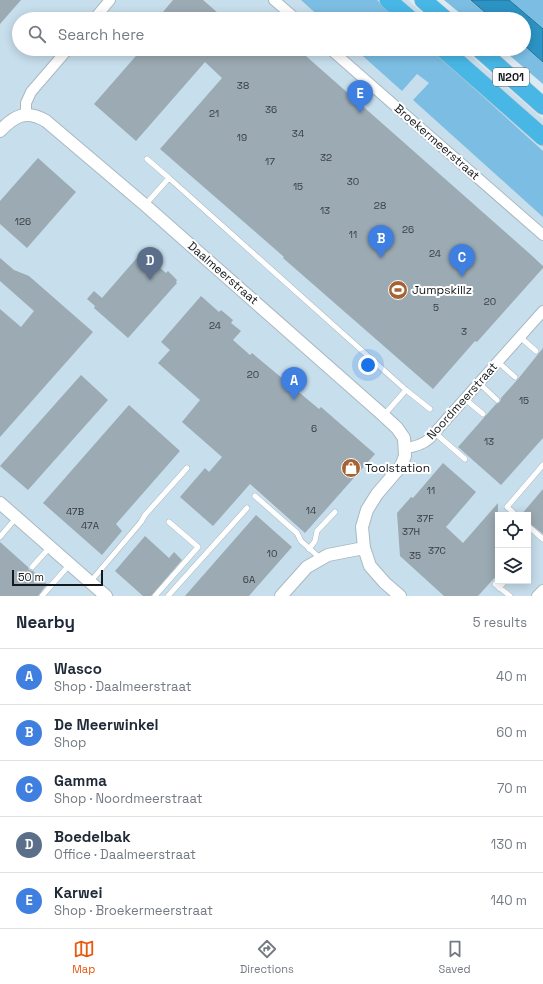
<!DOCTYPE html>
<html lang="en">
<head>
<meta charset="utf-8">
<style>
  :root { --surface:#fff; --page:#f2f2f3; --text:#1f2937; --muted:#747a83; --line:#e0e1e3; --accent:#ea580c }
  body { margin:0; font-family:"Space Grotesk",sans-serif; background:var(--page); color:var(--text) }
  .controls { position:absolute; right:12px; bottom:12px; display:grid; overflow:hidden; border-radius:0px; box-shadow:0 2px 10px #0003 }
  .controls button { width:36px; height:36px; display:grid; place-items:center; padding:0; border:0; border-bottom:1px solid var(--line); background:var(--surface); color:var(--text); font:20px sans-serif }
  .scale { position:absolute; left:12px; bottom:10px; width:91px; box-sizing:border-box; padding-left:4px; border:2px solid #14191c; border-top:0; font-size:11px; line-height:14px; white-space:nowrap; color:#14191c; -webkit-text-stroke:3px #fff; paint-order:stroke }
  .you { position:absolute; left:368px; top:365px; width:14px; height:14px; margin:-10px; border:3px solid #fff; border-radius:50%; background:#1a73e8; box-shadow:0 0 0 6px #1a73e833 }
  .badge { display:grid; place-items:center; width:26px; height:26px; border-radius:50%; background:var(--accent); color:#fff; font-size:13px; font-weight:700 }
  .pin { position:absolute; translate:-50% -33px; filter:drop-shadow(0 1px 2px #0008) }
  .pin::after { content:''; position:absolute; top:21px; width:14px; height:12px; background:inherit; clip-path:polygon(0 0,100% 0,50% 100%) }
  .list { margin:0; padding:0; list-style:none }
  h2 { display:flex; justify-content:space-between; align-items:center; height:52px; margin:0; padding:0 16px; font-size:17px }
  h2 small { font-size:13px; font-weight:400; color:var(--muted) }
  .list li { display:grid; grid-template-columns:26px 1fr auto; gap:12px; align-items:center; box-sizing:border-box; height:56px; padding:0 16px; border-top:1px solid var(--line) }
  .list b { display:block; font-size:15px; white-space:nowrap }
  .list p { margin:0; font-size:13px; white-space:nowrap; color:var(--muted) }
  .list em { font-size:13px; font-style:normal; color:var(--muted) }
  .icon { flex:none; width:22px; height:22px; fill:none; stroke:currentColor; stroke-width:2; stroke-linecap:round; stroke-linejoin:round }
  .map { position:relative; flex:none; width:543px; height:596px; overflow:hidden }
  .search { position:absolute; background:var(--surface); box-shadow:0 2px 10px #0003; left:12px; right:12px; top:12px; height:44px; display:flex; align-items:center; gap:10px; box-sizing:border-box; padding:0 14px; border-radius:22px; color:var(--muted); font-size:15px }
  .sheet { height:332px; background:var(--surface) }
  nav { display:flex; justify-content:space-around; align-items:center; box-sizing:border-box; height:56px; border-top:1px solid var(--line); background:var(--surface); font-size:11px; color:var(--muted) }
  nav a { display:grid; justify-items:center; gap:2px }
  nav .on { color:var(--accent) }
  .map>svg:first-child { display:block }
</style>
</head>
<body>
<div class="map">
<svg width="543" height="596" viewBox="0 0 543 596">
  <rect width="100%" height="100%" fill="#dbeaf3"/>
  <path fill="#c7deec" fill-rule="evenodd" d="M0,0H408L429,19H19V49H463L543,119V596H0ZM498,515H528V581H498Z"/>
  <path fill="#7cbee3" d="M301,0H377L398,19H322Z
    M444,0H471L493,19H467Z
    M509,0H543V29Z
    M524,45L543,62V84L502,49H524Z
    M355,49H431L543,151V217L413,100L429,83L417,74L402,91Z"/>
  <path fill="#2c94c5" stroke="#256f92" d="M471,0H509L543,29V62L524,45V19H493Z"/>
  <path fill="#9caab3" d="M0,0H21L0,24Z
    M173,0H203L225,19H157Z
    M142,49H298L530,254L543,266V268L477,342L475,341L433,389L283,258L284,257L160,149L222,78L205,62L136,141L94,104Z
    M38,158L76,192L27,248L0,224V201Z
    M142,252L166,273L168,271L177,280L176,282L177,283L128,338L94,308L95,306L87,299L94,291L102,298Z
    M0,258L14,270L29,276L93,332L0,437V309L21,327L34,311L0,281Z
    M201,296L219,312L221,310L233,320L231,323L241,331L233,340L250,355L252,353L319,409L321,407L375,454L305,533L250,484L213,526L180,497L205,468L209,472L222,457L182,422L200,400L158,363L170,350L161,342Z
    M543,348V438L501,485L458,447L496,404L500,402L501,398L518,379Z
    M81,375L108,400L28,490L0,466Z
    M129,405L180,451L116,524L122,531L102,555L43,503Z
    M443,463L476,492L446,527L463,543L498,503V574L478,596H444L400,556L397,513L411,497L413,498Z
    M543,489V534L528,522V515H521Z
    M256,515L292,547L255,589L249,596H185Z
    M145,536L169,558L174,552L182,560L151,596H143L115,571Z
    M0,542L28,567L29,570L33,571L47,584L38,596H0Z"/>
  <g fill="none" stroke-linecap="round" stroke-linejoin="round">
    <defs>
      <path id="service" d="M147,159L169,178
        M145,205L169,178L406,390L384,415
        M520,337L536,351
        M498,362L515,377
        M479,383L497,400
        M406,390L430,409
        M465,399L483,414
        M435,433L465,459
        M255,496L297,533L301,541L320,558
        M516,515L507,507L543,465
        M528,526L543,539
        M0,537L16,518
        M309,549L315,541L317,531L335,512
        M32,567L50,547
        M91,581L141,522L145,515L187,468
        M495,584L510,596
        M499,588L505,581
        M42,596L70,564
        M155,596L198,547L169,522
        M168,596L247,508"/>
      <path id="minor" d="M274,0L296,19
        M94,19L110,0
        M330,49L543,235
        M26,114V103L31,92L68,49
        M405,448C415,447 422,445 429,439L543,311
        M537,596L543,590"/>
      <path id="tertiary" d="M0,131C14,116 26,109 46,121L145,205L383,415L397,428L404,438L405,456L401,466L377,494L367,510L362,527L364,548L328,555L307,567L281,596
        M0,503L106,596
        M364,548L370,566L385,583L400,596"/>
      <path id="trunk" d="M388,0L410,19
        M423,0L445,19
        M443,49L543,137
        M479,49L543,106"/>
    </defs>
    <use href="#service" stroke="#a9b8c0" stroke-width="6"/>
    <use href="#minor" stroke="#a9b8c0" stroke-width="12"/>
    <use href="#tertiary" stroke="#a9b8c0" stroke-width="14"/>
    <use href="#trunk" stroke="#c7c8c9" stroke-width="18"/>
    <use href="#service" stroke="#fff" stroke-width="5"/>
    <use href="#minor" stroke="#fff" stroke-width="10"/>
    <use href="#tertiary" stroke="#fff" stroke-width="12"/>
    <use href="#trunk" stroke="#48b7e6" stroke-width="17"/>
  </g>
  <defs>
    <symbol id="stadium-disc" viewBox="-11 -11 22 22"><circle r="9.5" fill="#a66232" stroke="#fff"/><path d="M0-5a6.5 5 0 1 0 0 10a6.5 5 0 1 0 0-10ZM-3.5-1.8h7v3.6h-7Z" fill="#fff"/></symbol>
    <symbol id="shop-disc" viewBox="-11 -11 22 22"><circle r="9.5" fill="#a66232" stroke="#fff"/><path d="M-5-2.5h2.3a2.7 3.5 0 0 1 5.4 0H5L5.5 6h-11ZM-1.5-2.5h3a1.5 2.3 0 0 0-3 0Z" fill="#fff"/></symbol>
  </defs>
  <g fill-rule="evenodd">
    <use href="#stadium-disc" x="387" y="279" width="22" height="22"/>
    <use href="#shop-disc" x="340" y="457" width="22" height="22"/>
  </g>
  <g text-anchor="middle" stroke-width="4" stroke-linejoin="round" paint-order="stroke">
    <g font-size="10" fill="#363d42">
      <text x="243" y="89">38</text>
      <text x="271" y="113">36</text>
      <text x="214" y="117">21</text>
      <text x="298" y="137">34</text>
      <text x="242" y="141">19</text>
      <text x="326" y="161">32</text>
      <text x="270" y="165">17</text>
      <text x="353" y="185">30</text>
      <text x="298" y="190">15</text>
      <text x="380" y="209">28</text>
      <text x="325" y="214">13</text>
      <text x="23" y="225">126</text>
      <text x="408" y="233">26</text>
      <text x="353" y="238">11</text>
      <text x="435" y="257">24</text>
      <text x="490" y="305">20</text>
      <text x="436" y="311">5</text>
      <text x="215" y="329">24</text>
      <text x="464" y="335">3</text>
      <text x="253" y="378">20</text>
      <text x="524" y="404">15</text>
      <text x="314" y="432">6</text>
      <text x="489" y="445">13</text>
      <text x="431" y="494">11</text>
      <text x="311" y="514">14</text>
      <text x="75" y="515">47B</text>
      <text x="425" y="522">37F</text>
      <text x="90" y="529">47A</text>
      <text x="411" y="535">37H</text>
      <text x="437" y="554">37C</text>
      <text x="272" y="557">10</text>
      <text x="415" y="559">35</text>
      <text x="249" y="583">6A</text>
    </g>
    <rect fill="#fff" stroke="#5a5e60" stroke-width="1" x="493" y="68" width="36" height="18" rx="3"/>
    <g font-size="11" font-weight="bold" fill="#14191c">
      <text x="511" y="81">N201</text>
    </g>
    <g font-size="12" fill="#14191c" stroke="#fff">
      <text transform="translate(437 142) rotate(41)" y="4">Broekermeerstraat</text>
      <text transform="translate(223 273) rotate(41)" y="4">Daalmeerstraat</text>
      <text transform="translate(462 401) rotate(-48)" y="4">Noordmeerstraat</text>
    </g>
    <g font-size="12" fill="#14191c" stroke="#fff" text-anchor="start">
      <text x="412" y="294">Jumpskillz</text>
      <text x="365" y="472">Toolstation</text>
    </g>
  </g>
</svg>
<div class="controls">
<button><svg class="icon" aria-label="locate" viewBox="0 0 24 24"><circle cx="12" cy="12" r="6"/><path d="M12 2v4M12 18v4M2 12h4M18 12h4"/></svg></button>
<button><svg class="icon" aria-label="layers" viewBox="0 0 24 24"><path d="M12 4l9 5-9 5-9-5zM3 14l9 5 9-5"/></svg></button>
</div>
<div class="scale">50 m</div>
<div class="you"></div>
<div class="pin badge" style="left:294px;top:400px;background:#3f7fe0">A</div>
<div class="pin badge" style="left:381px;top:258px;background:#3f7fe0">B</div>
<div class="pin badge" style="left:462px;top:277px;background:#3f7fe0">C</div>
<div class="pin badge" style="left:150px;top:280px;background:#5c6f8a">D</div>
<div class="pin badge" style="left:360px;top:113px;background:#3f7fe0">E</div>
<div class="search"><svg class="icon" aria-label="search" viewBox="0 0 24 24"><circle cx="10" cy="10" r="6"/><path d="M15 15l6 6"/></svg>Search here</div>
</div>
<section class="sheet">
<h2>Nearby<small>5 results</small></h2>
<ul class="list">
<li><span class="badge" style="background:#3f7fe0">A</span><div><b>Wasco</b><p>Shop · Daalmeerstraat</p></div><em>40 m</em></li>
<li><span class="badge" style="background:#3f7fe0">B</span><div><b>De Meerwinkel</b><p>Shop</p></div><em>60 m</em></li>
<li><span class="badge" style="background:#3f7fe0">C</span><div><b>Gamma</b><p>Shop · Noordmeerstraat</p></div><em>70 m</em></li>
<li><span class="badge" style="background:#5c6f8a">D</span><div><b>Boedelbak</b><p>Office · Daalmeerstraat</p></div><em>130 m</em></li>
<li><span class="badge" style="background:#3f7fe0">E</span><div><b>Karwei</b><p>Shop · Broekermeerstraat</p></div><em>140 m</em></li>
</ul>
</section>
<nav>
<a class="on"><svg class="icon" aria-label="map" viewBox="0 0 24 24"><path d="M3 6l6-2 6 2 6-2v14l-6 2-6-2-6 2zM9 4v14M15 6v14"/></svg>Map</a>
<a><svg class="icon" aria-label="directions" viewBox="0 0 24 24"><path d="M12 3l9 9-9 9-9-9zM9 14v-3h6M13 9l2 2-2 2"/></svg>Directions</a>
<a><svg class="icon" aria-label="saved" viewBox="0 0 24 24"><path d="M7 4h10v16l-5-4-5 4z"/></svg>Saved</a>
</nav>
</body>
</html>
